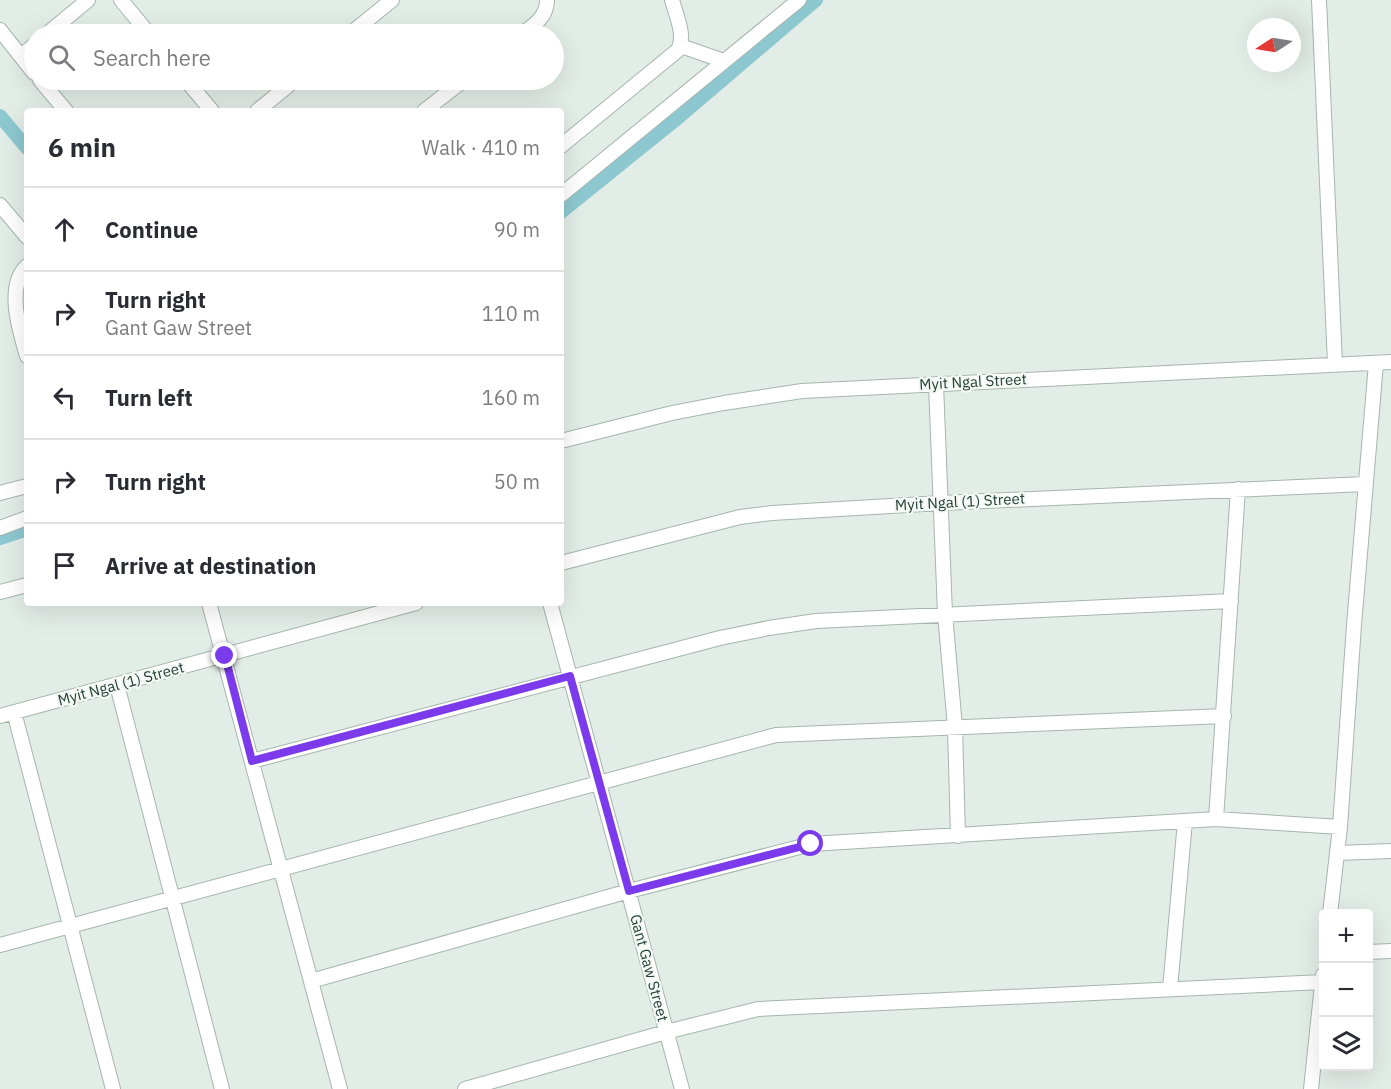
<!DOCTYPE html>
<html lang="en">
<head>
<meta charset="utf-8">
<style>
  :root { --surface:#fff; --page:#f2f2f3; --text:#2b2b33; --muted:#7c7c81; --line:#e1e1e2 }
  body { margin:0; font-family:"IBM Plex Sans",sans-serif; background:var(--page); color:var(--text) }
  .controls { position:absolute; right:18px; bottom:18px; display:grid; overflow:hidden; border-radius:6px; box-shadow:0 6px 24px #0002 }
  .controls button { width:54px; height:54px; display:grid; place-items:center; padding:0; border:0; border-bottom:2px solid var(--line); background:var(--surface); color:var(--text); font:30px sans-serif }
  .compass { position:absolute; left:1247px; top:18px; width:54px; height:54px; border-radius:50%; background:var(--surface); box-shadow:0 6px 24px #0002; rotate:258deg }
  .stop { position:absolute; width:18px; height:18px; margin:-14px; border:4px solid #7c3aed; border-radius:50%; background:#fff }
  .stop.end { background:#7c3aed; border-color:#fff; box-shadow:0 2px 6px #0008 }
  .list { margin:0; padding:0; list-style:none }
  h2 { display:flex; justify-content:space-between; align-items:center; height:78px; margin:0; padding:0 24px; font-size:26px }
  h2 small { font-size:20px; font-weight:400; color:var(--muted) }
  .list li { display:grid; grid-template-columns:39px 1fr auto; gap:18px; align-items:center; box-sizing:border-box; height:84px; padding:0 24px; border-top:2px solid var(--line) }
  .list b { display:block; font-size:22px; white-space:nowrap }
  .list p { margin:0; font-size:20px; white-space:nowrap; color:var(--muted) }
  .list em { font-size:20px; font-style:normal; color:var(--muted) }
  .icon { flex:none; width:33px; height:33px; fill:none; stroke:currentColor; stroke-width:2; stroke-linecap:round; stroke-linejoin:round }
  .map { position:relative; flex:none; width:1391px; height:1089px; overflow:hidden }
  .search { position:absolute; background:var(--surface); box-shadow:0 6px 24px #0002; left:24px; top:24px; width:540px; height:66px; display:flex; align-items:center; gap:15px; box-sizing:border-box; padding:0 21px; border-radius:33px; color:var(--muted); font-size:22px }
  .panel { position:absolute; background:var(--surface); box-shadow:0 6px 24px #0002; left:24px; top:108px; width:540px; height:498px; border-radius:6px }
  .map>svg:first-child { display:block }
</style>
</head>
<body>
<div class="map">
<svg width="1391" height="1089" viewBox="0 0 1391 1089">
  <rect width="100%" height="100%" fill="#e3ede8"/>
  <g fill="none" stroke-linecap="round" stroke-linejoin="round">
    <path stroke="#8dc8d0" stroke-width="14" d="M0,116L27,148
      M561,212L680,116L816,0
      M0,538L27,529"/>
    <defs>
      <path id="minor" d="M121,0L149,34
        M1319,0L1335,364
        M0,30L34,73
        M47,34L88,0
        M350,34L392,0
        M522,34C534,25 547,17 547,0
        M681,46L724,61
        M21,56L34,45
        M40,80L66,111
        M186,80L212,111
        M257,111L295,80
        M424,111L464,80
        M561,146L678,50C686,36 676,15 672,0
        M561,195L799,0
        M0,205L27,237
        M27,266C5,286 20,332 27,356
        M936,384L945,614L955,727L958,836
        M561,441L672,413L724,403L802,391L1391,362
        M0,493L27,486
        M0,528L27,518
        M561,563L740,517L772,513L941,503L1365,484
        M0,592L27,585
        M209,603L340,1089
        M550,603L682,1089
        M117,685L222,1089
        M14,712L113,1089
        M0,716L416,603
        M252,761L720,638L769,628L816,621L1231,601
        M1216,819L1238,489
        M1337,853L1391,851
        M1330,914L1340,827L1354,625L1376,363
        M0,945L776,735L1224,716
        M1368,952L1391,951
        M311,981L629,891L811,844L1216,819L1340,827
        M1170,989L1185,821
        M465,1089L666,1032L758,1009L1323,982
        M1311,1089L1323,975"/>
    </defs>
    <use href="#minor" stroke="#a6b5af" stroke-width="16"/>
    <use href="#minor" stroke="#fff" stroke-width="14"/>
  </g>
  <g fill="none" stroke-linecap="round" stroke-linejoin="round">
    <path stroke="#7c3aed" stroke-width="8" d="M225,656L252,761L570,676L629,891L811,844"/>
  </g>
  <g text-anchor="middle" stroke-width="4.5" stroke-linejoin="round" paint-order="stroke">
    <g font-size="15" fill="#233e36" stroke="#f4f9f6">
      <text transform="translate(973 382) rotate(-3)" y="5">Myit Ngal Street</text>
      <text transform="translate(960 502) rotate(-3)" y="5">Myit Ngal (1) Street</text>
      <text transform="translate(121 684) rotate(-15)" y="5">Myit Ngal (1) Street</text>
      <text transform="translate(649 968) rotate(75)" y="5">Gant Gaw Street</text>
    </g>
  </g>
</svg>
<div class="controls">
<button>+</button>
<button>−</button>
<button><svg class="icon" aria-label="layers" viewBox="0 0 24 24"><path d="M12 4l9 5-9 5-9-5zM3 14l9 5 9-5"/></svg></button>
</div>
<svg class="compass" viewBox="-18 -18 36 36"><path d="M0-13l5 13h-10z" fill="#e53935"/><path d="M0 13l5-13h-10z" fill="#7c7c81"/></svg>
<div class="stop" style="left:811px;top:844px"></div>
<div class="stop end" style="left:225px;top:656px"></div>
<div class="search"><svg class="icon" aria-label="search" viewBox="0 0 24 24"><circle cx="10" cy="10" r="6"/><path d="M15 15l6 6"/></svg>Search here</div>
<section class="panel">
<h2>6 min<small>Walk · 410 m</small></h2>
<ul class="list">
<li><svg class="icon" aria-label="ahead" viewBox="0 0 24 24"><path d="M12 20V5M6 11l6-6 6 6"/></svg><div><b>Continue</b></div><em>90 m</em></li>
<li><svg class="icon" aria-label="right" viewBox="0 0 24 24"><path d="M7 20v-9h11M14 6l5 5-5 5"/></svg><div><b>Turn right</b><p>Gant Gaw Street</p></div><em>110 m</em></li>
<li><svg class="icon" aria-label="left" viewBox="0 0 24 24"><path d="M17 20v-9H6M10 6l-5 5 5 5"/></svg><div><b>Turn left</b></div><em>160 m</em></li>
<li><svg class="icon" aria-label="right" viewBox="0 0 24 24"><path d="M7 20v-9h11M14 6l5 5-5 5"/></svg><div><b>Turn right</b></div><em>50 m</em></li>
<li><svg class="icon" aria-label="arrive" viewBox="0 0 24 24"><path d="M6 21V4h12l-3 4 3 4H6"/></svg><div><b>Arrive at destination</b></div></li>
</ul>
</section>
</div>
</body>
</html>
